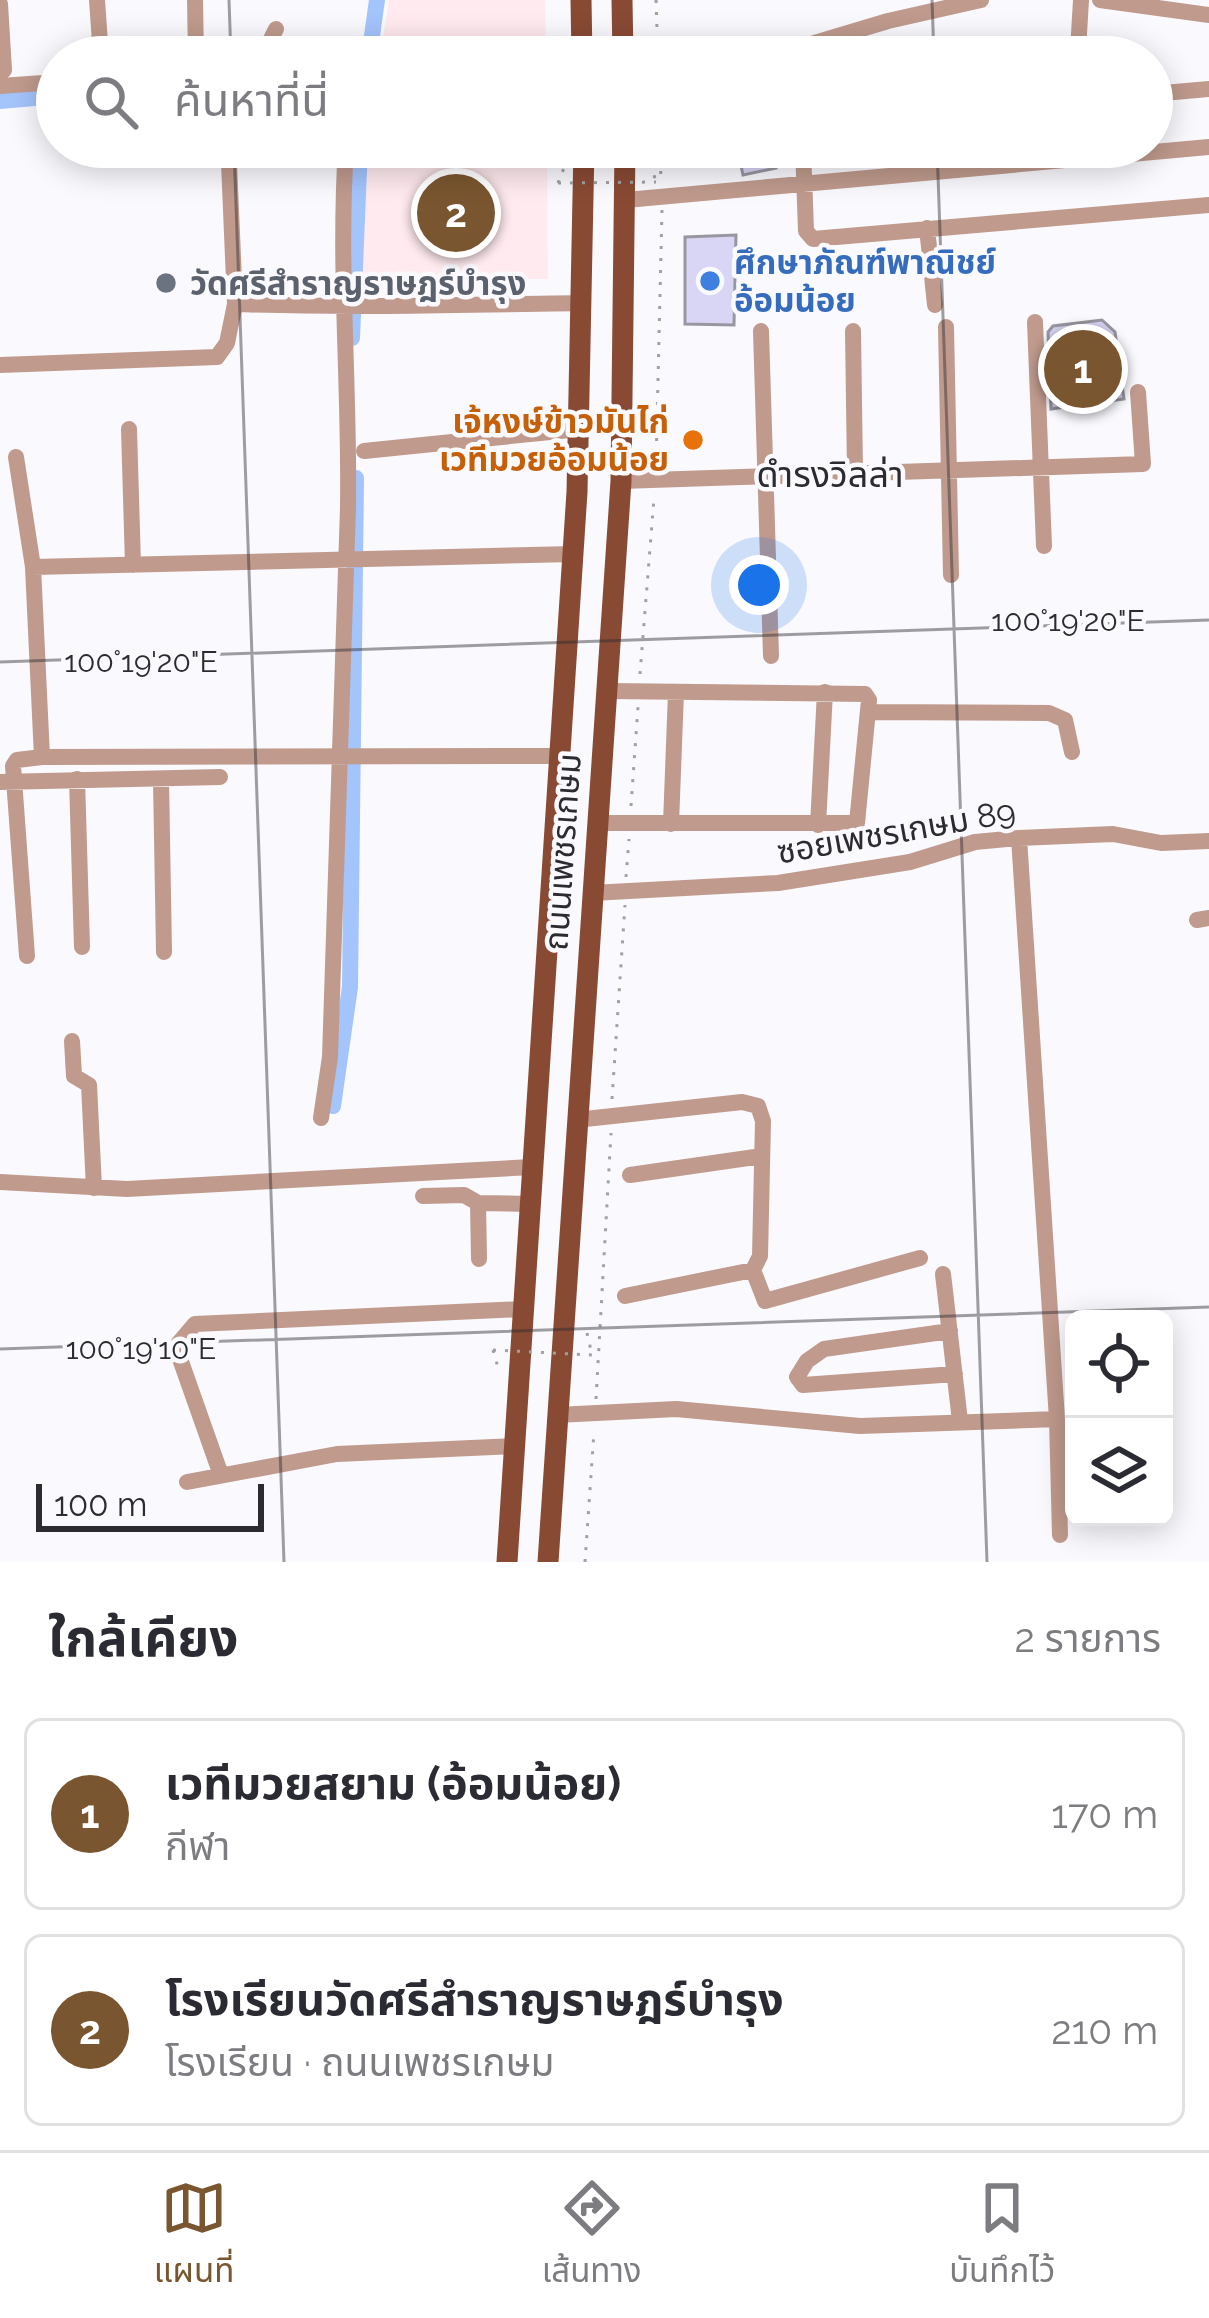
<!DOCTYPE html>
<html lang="th">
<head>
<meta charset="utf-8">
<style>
  :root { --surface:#fff; --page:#f2f2f3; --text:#2b2b33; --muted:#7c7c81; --line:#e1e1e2; --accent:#79562f }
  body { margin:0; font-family:Raleway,"Noto Sans Thai",sans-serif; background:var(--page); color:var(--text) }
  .controls { position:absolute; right:36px; bottom:36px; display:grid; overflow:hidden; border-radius:18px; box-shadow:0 6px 30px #0003 }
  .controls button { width:108px; height:108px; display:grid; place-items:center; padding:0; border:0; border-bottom:3px solid var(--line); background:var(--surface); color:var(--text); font:60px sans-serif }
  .scale { position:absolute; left:36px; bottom:30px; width:228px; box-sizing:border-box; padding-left:12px; border:6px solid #2c2c30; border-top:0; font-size:33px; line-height:42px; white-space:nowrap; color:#2c2c30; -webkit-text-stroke:9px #faf9fe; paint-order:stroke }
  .you { position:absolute; left:759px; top:585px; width:42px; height:42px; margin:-30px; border:9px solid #fff; border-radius:50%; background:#1a73e8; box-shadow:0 0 0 18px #1a73e833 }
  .badge { display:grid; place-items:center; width:78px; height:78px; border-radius:50%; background:var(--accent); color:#fff; font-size:39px; font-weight:700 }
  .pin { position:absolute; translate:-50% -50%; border:6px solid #fff; box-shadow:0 3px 12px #0006 }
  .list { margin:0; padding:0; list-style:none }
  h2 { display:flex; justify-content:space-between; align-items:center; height:156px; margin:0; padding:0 48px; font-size:51px }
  h2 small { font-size:39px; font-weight:400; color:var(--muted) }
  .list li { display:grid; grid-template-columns:78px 1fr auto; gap:36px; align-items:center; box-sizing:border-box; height:192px; margin:0 24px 24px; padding:0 24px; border:3px solid var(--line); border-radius:18px }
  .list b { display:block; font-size:45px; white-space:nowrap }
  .list p { margin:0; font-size:39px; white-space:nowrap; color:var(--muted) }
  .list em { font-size:39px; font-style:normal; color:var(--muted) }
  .icon { flex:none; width:66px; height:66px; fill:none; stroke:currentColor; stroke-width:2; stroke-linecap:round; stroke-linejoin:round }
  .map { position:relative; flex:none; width:1209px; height:1562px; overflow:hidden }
  .search { position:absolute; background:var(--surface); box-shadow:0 6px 30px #0003; left:36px; right:36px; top:36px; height:132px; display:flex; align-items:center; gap:30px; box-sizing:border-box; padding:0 42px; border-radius:66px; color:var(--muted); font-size:45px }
  .sheet { height:588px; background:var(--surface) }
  nav { display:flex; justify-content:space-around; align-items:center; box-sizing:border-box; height:168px; border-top:3px solid var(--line); background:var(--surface); font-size:33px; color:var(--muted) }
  nav a { display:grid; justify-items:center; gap:6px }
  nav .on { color:var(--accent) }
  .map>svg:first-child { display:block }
</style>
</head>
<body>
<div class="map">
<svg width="1209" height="1562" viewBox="0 0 1209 1562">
  <rect width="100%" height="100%" fill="#faf9fe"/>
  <path fill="#ffeaef" d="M389,0H545L546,57H380Z
    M368,147H547L548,279H362Z"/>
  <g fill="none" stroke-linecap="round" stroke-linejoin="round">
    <path stroke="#a4c4fc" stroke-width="16" d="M369,57L377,0
      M0,101L57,96
      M352,338L360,147
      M333,1106L350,987L356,478"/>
  </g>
  <path fill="#d8d5f5" stroke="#9897a1" stroke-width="3" d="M737,147H772L776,168L743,175Z
    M736,235L734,325L685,324V237Z
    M1102,320L1115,332L1124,399L1051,409L1048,332L1053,326Z"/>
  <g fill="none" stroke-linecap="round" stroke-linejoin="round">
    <path stroke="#a1a1a5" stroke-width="3" stroke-dasharray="3 9" stroke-linecap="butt" d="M656,0L658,57
      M660,147L661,183
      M783,147V166
      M650,164L656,181
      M558,183L564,168
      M656,465L662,210
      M640,674L654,498
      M631,806L638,707
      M626,877L629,839
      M612,1099L625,905
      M587,1333L592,1355
      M493,1350L499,1371
      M596,1399L611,1133
      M585,1562L594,1432"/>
    <path stroke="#bf9a8d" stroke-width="16" d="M97,0L101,57
      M195,0L196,57
      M1100,0L1209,15
      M0,4L4,70L0,73
      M1078,51L1081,0
      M262,57L276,29
      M768,57L888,21L981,0
      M0,86L57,82
      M1152,94L1209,89
      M224,147L229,163L235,304C351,308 467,305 583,303
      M803,147L806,231L813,239L1209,205
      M626,200L1209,147
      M927,228L935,305
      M1035,322L1044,546
      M946,327L951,575
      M761,331L771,656
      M853,331L855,473
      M0,365L217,357L227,343L235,304
      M129,429L133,565
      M364,451L580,429
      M16,457L33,567L42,757L17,760L13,766L27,956
      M621,481L1143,464L1138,392
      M33,567L574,554
      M868,712L1049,713L1065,720L1072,752
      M42,757L561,756
      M77,779L82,947
      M161,779L164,952
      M0,782L220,777
      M597,823H857L869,700L865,694L608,691
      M671,824L676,692
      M818,825L825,692
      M1019,838L1057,1419L1060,1535
      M592,893L778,883L910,862L975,842L1019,838L1113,834L1161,843L1209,841
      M1197,920L1209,918
      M72,1041L74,1076L89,1085L94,1188
      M321,1118L330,1057L348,508C350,387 338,268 346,147
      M576,1120L742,1102L758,1106L763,1121L760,1256L753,1270L625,1296
      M630,1175L762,1156
      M0,1182L127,1189L532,1167
      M423,1196L464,1195L478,1203
      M479,1259L478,1203L530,1204
      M753,1270L765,1301L920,1258
      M943,1274L960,1421
      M950,1331L824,1349L807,1361L797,1377L803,1385L955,1374
      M557,1415L676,1409L860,1426L1057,1419
      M221,1475L179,1356L178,1344L195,1324L523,1309
      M187,1482L337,1454L514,1446"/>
    <path stroke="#894a33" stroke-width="21" d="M581,0L582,57
      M622,0L623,57
      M507,1562L577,492L584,147
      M548,1562L621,481L625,147"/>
    <path stroke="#a1a1a5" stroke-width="3" stroke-dasharray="3 9" stroke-linecap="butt" d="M558,183L656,182
      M493,1350L592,1355"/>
  </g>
  <path fill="none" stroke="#2c2c30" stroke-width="3" stroke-opacity="0.45" d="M229,0L231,57M932,0L934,57M234,147L284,1562M937,147L987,1562M0,662L1209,620M0,1349L1209,1307"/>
  <circle fill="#3f7fe0" stroke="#faf9fe" stroke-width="4.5" cx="710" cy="281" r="12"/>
  <circle fill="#6b7280" stroke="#faf9fe" stroke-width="4.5" cx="166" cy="283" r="12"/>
  <circle fill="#e8710a" stroke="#faf9fe" stroke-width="4.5" cx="693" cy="440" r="12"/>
  <g text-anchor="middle" stroke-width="9" stroke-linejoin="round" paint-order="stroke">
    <g font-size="33" font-weight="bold" fill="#366cbe" stroke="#faf9fe" text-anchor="start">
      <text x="734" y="274">ศึกษาภัณฑ์พาณิชย์<tspan x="734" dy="38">อ้อมน้อย</tspan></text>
    </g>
    <g font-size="33" font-weight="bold" fill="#5b616d" stroke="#faf9fe" text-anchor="start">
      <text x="190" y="295">วัดศรีสําราญราษฎร์บํารุง</text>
    </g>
    <g font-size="33" font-weight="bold" fill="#c56008" stroke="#faf9fe" text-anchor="end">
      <text x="669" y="433">เจ้หงษ์ข้าวมันไก่<tspan x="669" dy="38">เวทีมวยอ้อมน้อย</tspan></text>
    </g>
    <g font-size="33" fill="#2c2c30" stroke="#faf9fe">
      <text transform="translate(896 831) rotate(-10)" y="12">ซอยเพชรเกษม 89</text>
      <text transform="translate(562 852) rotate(-86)" y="12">ถนนเพชรเกษม</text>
    </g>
    <g font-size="36" fill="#2c2c30" stroke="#faf9fe">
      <text x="830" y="487">ดำรงวิลล่า</text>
    </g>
  </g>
  <g font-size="30" text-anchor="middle" fill="#2c2c30" stroke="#faf9fe" stroke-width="9" stroke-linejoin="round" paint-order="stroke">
    <text x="1068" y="631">100°19'20"E</text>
    <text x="141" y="672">100°19'20"E</text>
    <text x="141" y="1359">100°19'10"E</text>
  </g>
</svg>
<div class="controls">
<button><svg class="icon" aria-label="locate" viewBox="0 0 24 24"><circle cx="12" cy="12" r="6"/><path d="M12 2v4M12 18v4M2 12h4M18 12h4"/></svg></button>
<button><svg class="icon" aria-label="layers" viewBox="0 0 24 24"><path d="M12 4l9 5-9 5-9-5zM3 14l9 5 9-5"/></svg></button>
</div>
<div class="scale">100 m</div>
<div class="you"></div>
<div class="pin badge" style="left:1083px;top:369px">1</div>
<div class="pin badge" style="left:456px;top:213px">2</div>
<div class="search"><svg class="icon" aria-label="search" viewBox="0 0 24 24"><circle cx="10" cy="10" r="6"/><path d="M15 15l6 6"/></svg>ค้นหาที่นี่</div>
</div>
<section class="sheet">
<h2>ใกล้เคียง<small>2 รายการ</small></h2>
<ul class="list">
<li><span class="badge">1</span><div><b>เวทีมวยสยาม (อ้อมน้อย)</b><p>กีฬา</p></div><em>170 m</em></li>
<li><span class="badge">2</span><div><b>โรงเรียนวัดศรีสําราญราษฎร์บํารุง</b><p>โรงเรียน · ถนนเพชรเกษม</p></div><em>210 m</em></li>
</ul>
</section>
<nav>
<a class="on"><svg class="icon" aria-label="map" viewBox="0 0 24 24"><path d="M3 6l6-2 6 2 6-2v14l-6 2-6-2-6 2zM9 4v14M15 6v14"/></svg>แผนที่</a>
<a><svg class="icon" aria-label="directions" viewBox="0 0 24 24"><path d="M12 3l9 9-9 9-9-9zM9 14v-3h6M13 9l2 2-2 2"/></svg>เส้นทาง</a>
<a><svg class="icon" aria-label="saved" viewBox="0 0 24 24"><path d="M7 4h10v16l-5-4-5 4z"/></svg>บันทึกไว้</a>
</nav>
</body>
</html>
